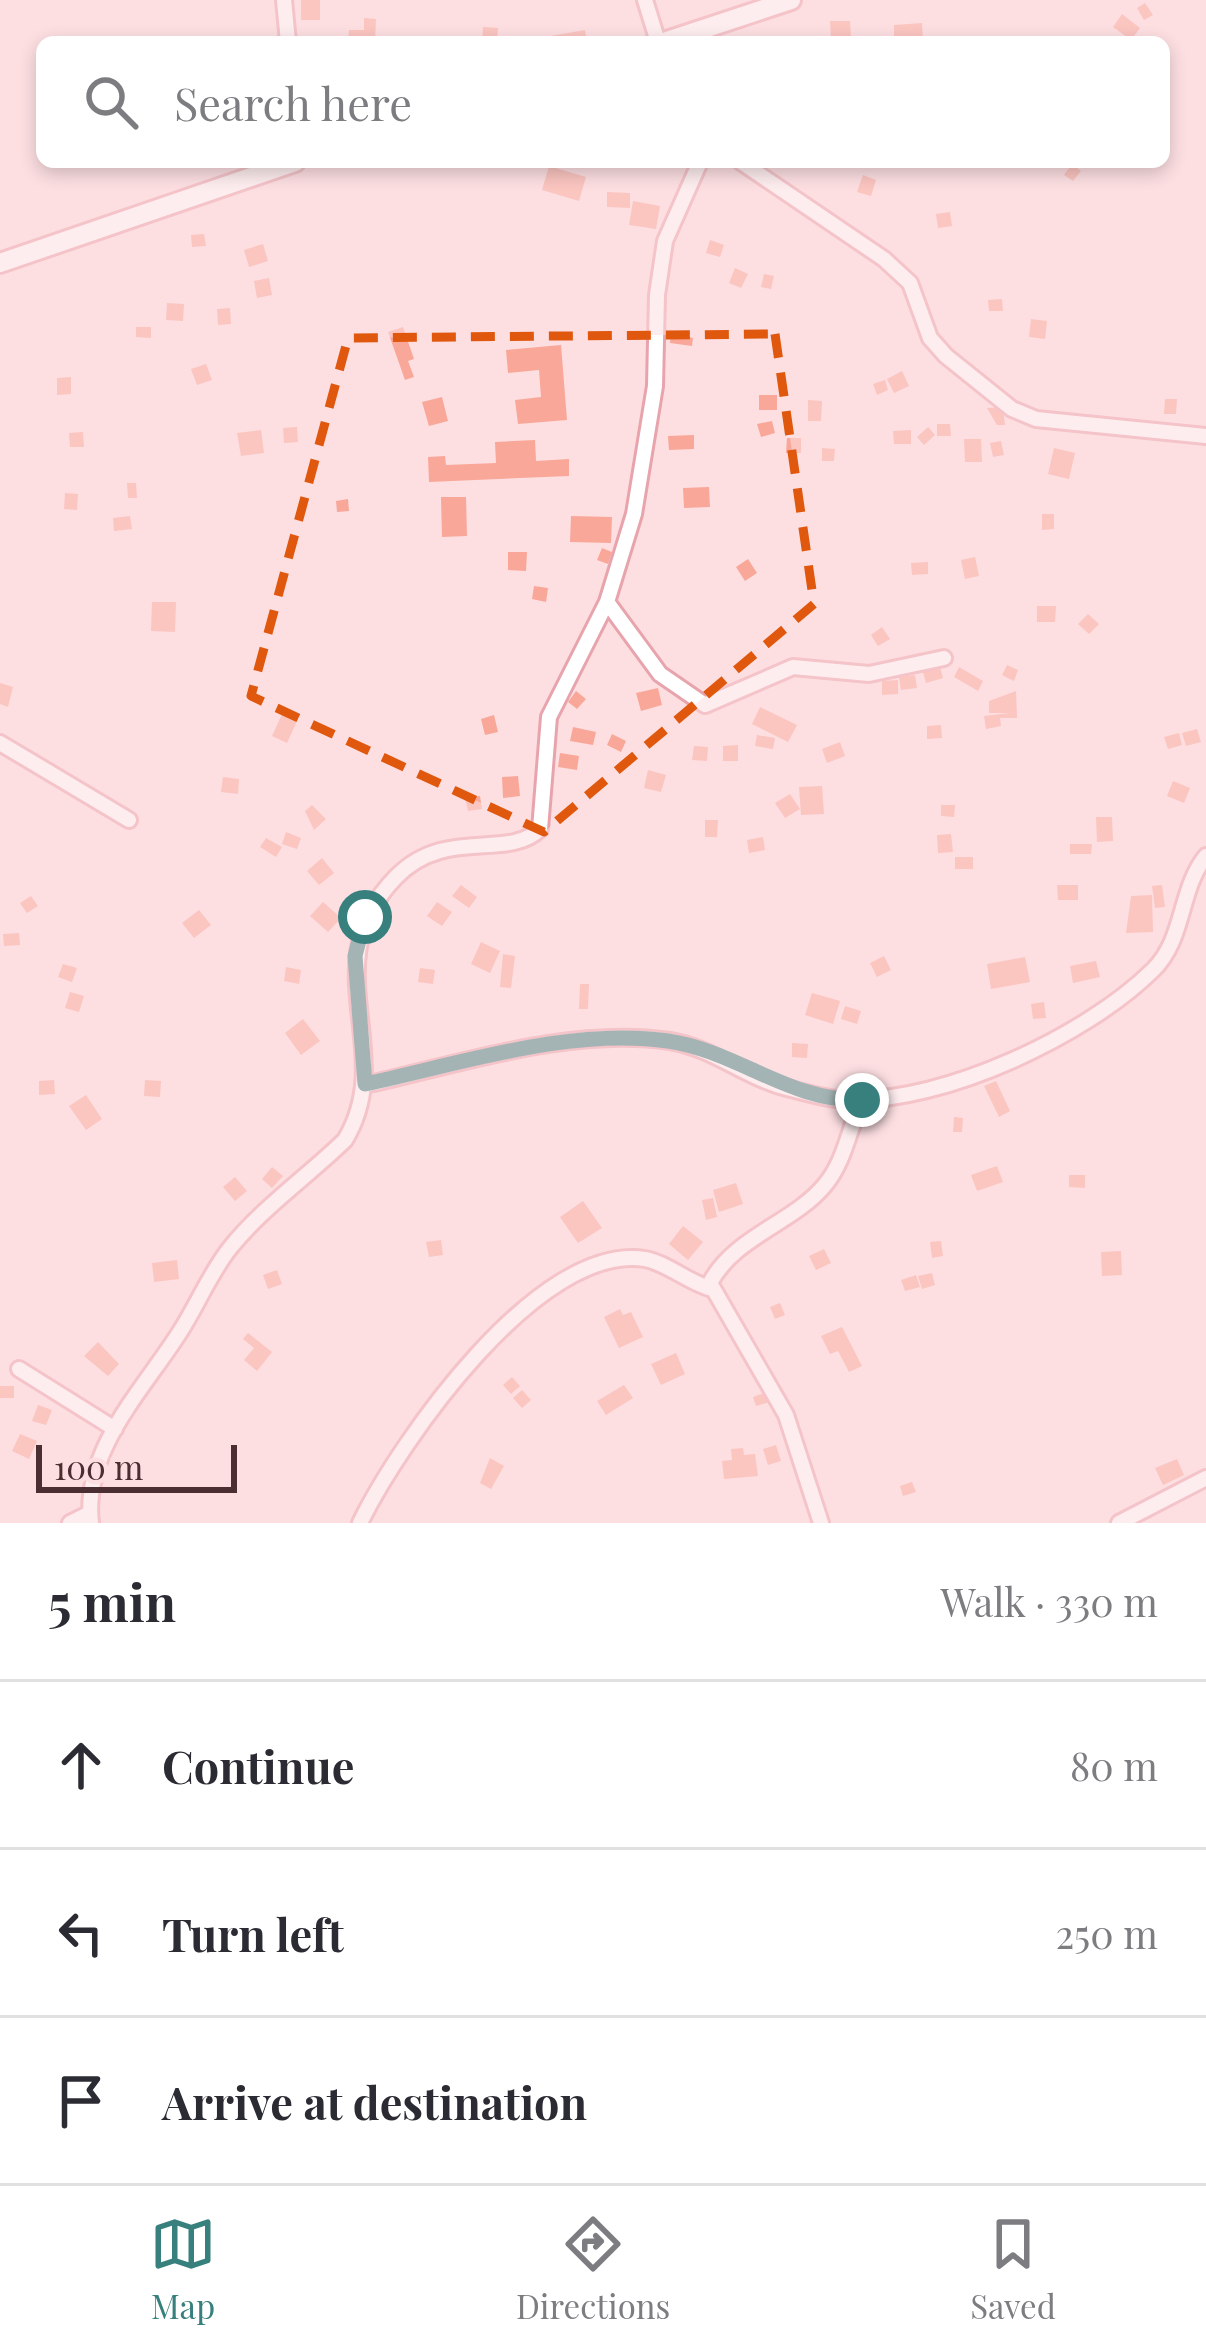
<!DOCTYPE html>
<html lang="en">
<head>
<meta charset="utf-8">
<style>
  :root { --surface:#fff; --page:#f7f7f7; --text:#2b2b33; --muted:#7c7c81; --line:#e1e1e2; --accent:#38807d }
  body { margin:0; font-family:"Playfair Display",serif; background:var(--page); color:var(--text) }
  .scale { position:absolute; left:36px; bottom:30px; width:201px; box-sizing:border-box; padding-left:12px; border:6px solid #4a2e32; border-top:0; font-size:33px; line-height:42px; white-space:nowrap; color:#4a2e32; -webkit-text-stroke:9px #fddfe2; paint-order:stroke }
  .stop { position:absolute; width:36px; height:36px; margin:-27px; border:9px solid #38807d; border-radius:50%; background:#fff }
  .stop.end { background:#38807d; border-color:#fff; box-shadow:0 3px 12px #0008 }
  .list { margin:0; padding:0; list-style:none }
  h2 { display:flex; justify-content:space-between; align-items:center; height:156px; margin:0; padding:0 48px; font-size:51px }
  h2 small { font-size:39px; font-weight:400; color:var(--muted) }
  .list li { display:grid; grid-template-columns:78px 1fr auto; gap:36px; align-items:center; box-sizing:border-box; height:168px; padding:0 48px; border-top:3px solid var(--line) }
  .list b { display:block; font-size:45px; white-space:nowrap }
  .list em { font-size:39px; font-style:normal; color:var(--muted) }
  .icon { flex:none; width:66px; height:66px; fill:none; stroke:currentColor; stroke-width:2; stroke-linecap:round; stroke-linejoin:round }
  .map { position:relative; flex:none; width:1206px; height:1523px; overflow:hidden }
  .search { position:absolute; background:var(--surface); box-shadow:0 6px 18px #0003; left:36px; right:36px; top:36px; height:132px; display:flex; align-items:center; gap:30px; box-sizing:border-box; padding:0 42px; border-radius:18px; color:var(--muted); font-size:45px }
  .sheet { height:660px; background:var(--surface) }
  nav { display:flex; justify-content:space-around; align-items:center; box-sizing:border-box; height:168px; border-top:3px solid var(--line); background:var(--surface); font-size:33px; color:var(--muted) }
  nav a { display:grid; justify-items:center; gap:6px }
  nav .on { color:var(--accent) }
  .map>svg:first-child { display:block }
</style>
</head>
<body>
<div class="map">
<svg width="1206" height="1523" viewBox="0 0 1206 1523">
  <rect width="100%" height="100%" fill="#fddfe2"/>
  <path fill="#f9a798" d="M301,0H320V20H301Z
    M1145,3L1153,15L1144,20L1137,8Z
    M1122,14L1140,28L1131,40L1113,27Z
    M364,18L376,19L375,42H348L349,30H364Z
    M830,21H850L851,38L831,39Z
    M922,23L923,42H894V25Z
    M483,27L498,28L497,42H482Z
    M585,30L587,42H540L539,38Z
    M1072,164L1081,171L1073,181L1064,175Z
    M549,166L586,177L579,201L542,190Z
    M863,175L876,180L871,196L857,192Z
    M607,192L630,193V208L607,207Z
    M633,201L660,206L656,229L629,225Z
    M950,212L952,226L938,228L936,214Z
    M204,234L206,246L192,247L191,235Z
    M710,240L724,245L720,257L706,253Z
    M263,244L268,261L249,267L244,250Z
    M735,268L748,274L741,288L729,283Z
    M764,274L774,276L771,289L761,287Z
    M269,278L272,295L257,298L254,281Z
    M1002,299L1003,311H989L988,300Z
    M167,303L184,304L183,321L166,320Z
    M230,308L231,324L218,325L217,309Z
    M1031,319L1047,321L1045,339L1029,337Z
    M136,327H151V338L136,337Z
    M403,327L414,359L408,361L414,377L405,380L388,332Z
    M671,333L693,338L692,346L670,343Z
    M561,345L567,420L518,424L515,400L541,397L539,370L508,373L506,350Z
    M206,364L212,380L197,385L191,369Z
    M902,371L909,386L894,393L887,379Z
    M71,377V394L57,395V378Z
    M885,380L888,390L877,395L873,384Z
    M759,395H777V410H759Z
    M442,397L448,421L429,426L422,402Z
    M1165,399H1177L1176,414H1164Z
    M808,400L822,401L821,421H808Z
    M1003,407L1005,425H997L987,408Z
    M772,421L775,433L761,437L757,424Z
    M937,424H950L951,436H937Z
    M297,427L298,442L284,443L283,428Z
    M928,427L935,435L924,445L917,437Z
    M261,430L264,453L241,456L237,433Z
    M911,430V444H894L893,431Z
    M83,432L84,447H70L69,433Z
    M694,435V449L669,450L668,436Z
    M787,438H801V453H786Z
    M964,439H981L982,462H965Z
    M535,440L536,461L569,459V476L429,482L428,457L445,456L446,465L496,463L495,442Z
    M1001,441L1004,455L993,457L990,443Z
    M822,448L835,449L834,461H822Z
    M1054,448L1075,453L1069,479L1048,474Z
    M127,483H136L137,498H128Z
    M709,487L710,507L684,508L683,488Z
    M65,493L78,494L77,510L64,509Z
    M441,497H466L467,536L442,537Z
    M348,499L349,511L337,512L336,501Z
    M1042,514H1054V529L1042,530Z
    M130,516L132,529L114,531L113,518Z
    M571,516L612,517L611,543L570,542Z
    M602,548L612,552L608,564L597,560Z
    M508,552H527L526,571L508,570Z
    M975,557L979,576L965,579L961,560Z
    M748,559L757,573L745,581L736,567Z
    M928,562V574L912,575L911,563Z
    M534,586L548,588L546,602L532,599Z
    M152,602H176L175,632L151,631Z
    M1037,606H1056L1055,622H1037Z
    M1088,614L1099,624L1089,634L1078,624Z
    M882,627L890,639L878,646L871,635Z
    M1007,665L1018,670L1014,681L1002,675Z
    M940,667L943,678L926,683L923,672Z
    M959,667L983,681L978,691L954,677Z
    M915,675L917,688L901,690L899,677Z
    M898,680V694L882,695V681Z
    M0,683L13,687L8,707L0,704Z
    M658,688L662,705L641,711L636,693Z
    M576,691L586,699L577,709L568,702Z
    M1016,691L1017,718H1000L1001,726L986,729L984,716L1010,713H989V701Z
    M760,707L797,725L788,742L752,724Z
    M283,712L298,719L287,743L272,736Z
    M494,715L498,732L485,735L481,719Z
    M941,725L942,738L927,739V726Z
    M573,727L596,732L593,745L570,741Z
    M1197,729L1201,742L1186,746L1182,733Z
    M1179,733L1182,745L1168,749L1164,737Z
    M612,734L626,741L621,752L607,745Z
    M757,735L775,738L773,749L755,746Z
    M840,742L845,756L827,763L822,749Z
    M738,745V761H723V746Z
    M694,746L708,747L707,761L692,760Z
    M560,753L579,756L577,770L558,767Z
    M648,770L666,775L661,792L644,788Z
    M518,776L520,796L503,798L502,777Z
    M223,777L239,779L238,794L221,792Z
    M1173,781L1190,788L1184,803L1167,796Z
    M822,786L824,814L801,815L799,787Z
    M790,794L800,809L785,818L775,803Z
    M480,796L482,809L468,811L465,798Z
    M312,805L326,819L314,830L305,811Z
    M941,805H955L954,817L941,816Z
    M1096,817H1112L1113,841L1097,842Z
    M705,820H718L717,837H705Z
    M286,832L301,838L297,849L282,844Z
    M951,834L953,852L938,853L937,835Z
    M763,837L765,850L749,853L747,840Z
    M266,838L282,847L276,857L260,847Z
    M1070,844H1092L1091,854H1070Z
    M955,857H973V869H955Z
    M322,858L334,873L319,885L307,871Z
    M461,885L477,897L469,908L452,896Z
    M1057,885H1078V900H1058Z
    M1162,885L1165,907L1155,908L1152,886Z
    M1152,895L1153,932L1126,933L1131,896Z
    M31,896L38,906L27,913L20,903Z
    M323,902L341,918L328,932L310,916Z
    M437,902L452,912L442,926L427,916Z
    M199,910L211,925L194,938L182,923Z
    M19,933L20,945L4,946L3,934Z
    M481,942L500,951L490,973L471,964Z
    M503,954L515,956L511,988L500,987Z
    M884,956L891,970L877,977L870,963Z
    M1025,957L1030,982L991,989L987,964Z
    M1096,961L1100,977L1073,983L1070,966Z
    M63,964L77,968L72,982L58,977Z
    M286,967L301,970L299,984L284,981Z
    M420,968L435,970L433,984L418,982Z
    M580,984H589L588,1009H579Z
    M70,992L84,996L79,1012L65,1008Z
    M812,993L840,1001L833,1024L805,1015Z
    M1044,1002L1046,1018L1033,1019L1031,1004Z
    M845,1006L861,1011L857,1024L841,1019Z
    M303,1019L320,1041L301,1055L285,1033Z
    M792,1043L808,1044L807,1058L792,1057Z
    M54,1080L55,1094L39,1095V1081Z
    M145,1080L161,1081L160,1097L144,1096Z
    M996,1081L1010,1111L999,1117L984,1086Z
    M86,1095L102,1119L86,1130L69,1106Z
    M954,1117L963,1118L962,1132H953Z
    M997,1166L1003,1182L977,1191L971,1175Z
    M272,1167L283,1176L272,1188L262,1179Z
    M1069,1175H1085V1188L1069,1187Z
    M235,1177L247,1191L235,1201L223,1187Z
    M736,1183L743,1204L719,1212L713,1190Z
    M713,1198L717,1217L706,1220L702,1200Z
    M583,1201L602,1228L578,1243L560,1217Z
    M683,1226L703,1242L688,1260L669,1244Z
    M441,1240L443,1255L429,1257L426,1242Z
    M941,1241L943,1256L932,1258L930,1242Z
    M824,1249L831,1263L816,1270L809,1256Z
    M1121,1251L1122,1275L1102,1276L1101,1252Z
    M177,1260L179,1279L154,1282L152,1263Z
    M277,1270L282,1284L268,1289L263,1275Z
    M932,1273L935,1285L922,1289L918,1276Z
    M916,1275L920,1287L905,1291L901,1280Z
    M780,1303L785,1315L775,1319L770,1307Z
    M620,1309L623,1315L631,1312L643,1337L619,1348L604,1317Z
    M842,1327L862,1366L849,1372L838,1351L830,1354L821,1336Z
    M248,1333L272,1352L257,1371L244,1360L254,1348L243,1339Z
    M98,1342L119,1364L108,1376L84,1356Z
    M676,1353L685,1374L661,1385L651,1364Z
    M512,1377L520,1386L511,1394L503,1385Z
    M624,1385L633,1398L606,1415L597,1401Z
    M0,1386H14V1398H0Z
    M522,1390L531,1400L522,1408L513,1398Z
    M770,1391L773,1401L756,1406L753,1397Z
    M38,1405L52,1410L46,1425L32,1421Z
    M20,1434L37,1441L29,1459L12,1451Z
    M776,1445L781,1461L768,1465L763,1449Z
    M743,1448L744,1455L755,1454L758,1476L724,1479L722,1461L732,1460L731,1449Z
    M490,1458L504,1466L491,1489L480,1483Z
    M1177,1459L1184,1475L1163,1485L1155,1468Z
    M912,1482L916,1492L903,1496L900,1486Z"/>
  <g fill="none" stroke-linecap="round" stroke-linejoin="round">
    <defs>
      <path id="street" d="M284,0L288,42
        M645,0L658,42
        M741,162L884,259L910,283L930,338L946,356L1012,409L1036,419L1206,436
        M607,602L660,674L705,705L793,667L869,674L944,658
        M0,743L129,820
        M365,1085C460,1064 572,1026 670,1041C713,1048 746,1078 787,1088C807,1093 830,1100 850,1100C945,1102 1086,1036 1153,970C1185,939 1179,889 1206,856
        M19,1369L115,1429
        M70,1523L90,1513
        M91,1523C82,1448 147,1386 183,1327C199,1301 211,1272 230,1248C262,1208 308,1176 345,1140C399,1051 311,964 396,877C446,826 507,861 540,829L549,717L607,602L634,514L655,386L657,295L665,241L700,162
        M360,1523C400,1441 539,1242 645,1259C667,1263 689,1283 712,1289
        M821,1523L786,1415L710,1283C734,1237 793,1223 824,1186C845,1162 849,1128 862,1100
        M1119,1523L1206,1478"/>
      <path id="secondary" d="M664,42L791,0
        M0,263L295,162"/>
    </defs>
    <use href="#street" stroke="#e8a4ac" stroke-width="20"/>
    <use href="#secondary" stroke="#e8a4ac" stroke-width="24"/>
    <use href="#street" stroke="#fff" stroke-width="14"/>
    <use href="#secondary" stroke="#fff" stroke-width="18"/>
  </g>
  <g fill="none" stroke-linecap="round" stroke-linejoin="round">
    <path stroke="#38807d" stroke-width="15" d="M365,917L355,956L365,1084C460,1064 570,1027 668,1041C737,1051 790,1102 862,1100"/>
  </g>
  <path d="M0 0H1206V1523H0ZM775,334L814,604L544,832L251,696L348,338Z" fill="#fddfe2" fill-opacity=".55" fill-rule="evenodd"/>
  <path fill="none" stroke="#e0570e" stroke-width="9" stroke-dasharray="24 15" stroke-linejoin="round" d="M775,334L814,604L544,832L251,696L348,338Z"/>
</svg>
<div class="scale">100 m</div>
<div class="stop" style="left:365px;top:917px"></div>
<div class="stop end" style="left:862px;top:1100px"></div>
<div class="search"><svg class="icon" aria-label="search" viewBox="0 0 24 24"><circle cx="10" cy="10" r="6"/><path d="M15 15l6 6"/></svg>Search here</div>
</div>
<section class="sheet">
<h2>5 min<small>Walk · 330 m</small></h2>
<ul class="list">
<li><svg class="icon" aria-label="ahead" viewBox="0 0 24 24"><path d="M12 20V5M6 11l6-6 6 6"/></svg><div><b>Continue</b></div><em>80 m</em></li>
<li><svg class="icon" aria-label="left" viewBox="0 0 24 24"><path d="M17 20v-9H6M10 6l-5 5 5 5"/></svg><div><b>Turn left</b></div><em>250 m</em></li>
<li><svg class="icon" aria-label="arrive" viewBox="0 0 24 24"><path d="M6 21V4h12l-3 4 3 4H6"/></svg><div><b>Arrive at destination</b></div></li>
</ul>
</section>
<nav>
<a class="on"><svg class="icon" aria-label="map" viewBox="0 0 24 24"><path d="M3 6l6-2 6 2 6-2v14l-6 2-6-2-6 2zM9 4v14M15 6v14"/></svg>Map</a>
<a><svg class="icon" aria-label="directions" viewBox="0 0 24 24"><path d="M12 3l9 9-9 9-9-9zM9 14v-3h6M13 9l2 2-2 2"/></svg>Directions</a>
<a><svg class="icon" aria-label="saved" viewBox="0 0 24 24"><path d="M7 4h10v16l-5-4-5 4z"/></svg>Saved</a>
</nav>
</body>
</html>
